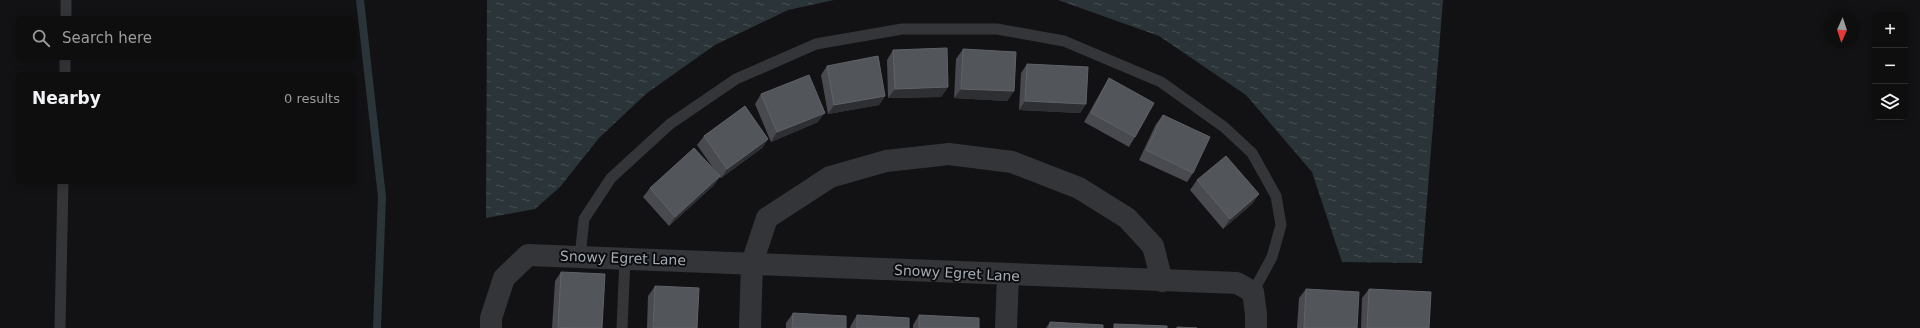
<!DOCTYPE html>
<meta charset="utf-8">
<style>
body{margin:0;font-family:"DejaVu Sans",sans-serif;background:#171718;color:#f1f3f6}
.controls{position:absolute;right:12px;top:12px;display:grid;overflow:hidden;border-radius:6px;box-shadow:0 2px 10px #0003}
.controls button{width:36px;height:36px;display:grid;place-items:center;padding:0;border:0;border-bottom:1px solid #2e2e2f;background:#0e0e0f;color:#f1f3f6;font:20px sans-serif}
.compass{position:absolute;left:1824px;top:12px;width:36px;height:36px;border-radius:50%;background:#0e0e0f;box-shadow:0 2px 10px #0003;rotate:183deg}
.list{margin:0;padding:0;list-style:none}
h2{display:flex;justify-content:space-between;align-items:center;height:52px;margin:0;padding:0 16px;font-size:17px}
h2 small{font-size:13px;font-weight:400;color:#9b9c9e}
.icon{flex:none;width:22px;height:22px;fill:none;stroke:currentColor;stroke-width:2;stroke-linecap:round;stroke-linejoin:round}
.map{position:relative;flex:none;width:1920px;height:328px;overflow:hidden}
.search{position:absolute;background:#0e0e0f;box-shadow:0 2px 10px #0003;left:16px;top:16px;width:340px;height:44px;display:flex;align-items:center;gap:10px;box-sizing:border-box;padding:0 14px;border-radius:6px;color:#9b9c9e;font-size:15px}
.panel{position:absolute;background:#0e0e0f;box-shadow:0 2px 10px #0003;left:16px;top:72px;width:340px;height:112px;border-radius:6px}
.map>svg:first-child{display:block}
.water{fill:url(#water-ripples)}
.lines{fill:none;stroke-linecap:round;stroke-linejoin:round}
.stream{stroke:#2b3539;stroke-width:8}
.lane{stroke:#333539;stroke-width:11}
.street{stroke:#333539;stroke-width:22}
.wall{fill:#484a4f}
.shaded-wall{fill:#2e2f33}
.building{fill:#52555a;stroke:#5f6268}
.labels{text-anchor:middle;stroke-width:4;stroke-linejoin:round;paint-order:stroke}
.street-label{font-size:14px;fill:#a4acb4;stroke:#0d0d0f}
</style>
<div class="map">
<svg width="1920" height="328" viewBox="0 0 1920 328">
<defs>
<pattern id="water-ripples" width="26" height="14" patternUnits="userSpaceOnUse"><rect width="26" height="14" fill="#2b3539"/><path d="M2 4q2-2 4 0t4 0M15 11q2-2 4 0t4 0" fill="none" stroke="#475053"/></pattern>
</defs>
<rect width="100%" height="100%" fill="#121214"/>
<path class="water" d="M 487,0 L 834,0 L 788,10 L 715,45 L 647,93 L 599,138 L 560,187 L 535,209 L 486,218 Z
M 1058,0 L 1443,0 L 1422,263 L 1342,262 L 1312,172 L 1246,95 L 1159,36 Z"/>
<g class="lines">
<path class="stream" d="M 360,0 L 382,197 L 377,328"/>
<path class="lane" d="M 66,18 L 66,0
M 65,74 L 65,58
M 580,257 L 584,219 L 611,178 L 670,124 L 736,79 L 816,44 L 902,29 L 997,29 L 1064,41 L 1161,82 L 1224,127 L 1252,153 L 1276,196 L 1281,225 L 1272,257 L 1253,292
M 60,328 L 63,182
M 622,328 L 625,259"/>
<path class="street" d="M 491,328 L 491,318 L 504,278 L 528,255 L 1237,283 L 1253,292 L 1256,314 L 1256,328
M 750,328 L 752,263 L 767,218 L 830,177 L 886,161 L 949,154 L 1012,162 L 1079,188 L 1127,218 L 1153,246 L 1162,281
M 1006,328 L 1008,275"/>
</g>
<path class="wall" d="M 963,49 L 1014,91 L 1007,101 L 954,98 L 956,59 Z
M 893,50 L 948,87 L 941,97 L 888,98 L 887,60 Z
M 1027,64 L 1086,104 L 1080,113 L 1019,110 L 1021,73 Z
M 827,66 L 885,96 L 879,105 L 828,114 L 821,75 Z
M 1109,78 L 1135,137 L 1129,147 L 1084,122 L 1103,88 Z
M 761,94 L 818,122 L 771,142 L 755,104 Z
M 1163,115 L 1193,173 L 1187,182 L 1139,160 L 1156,124 Z
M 704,136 L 768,139 L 762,148 L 721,178 L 720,177 L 713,186 L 669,226 L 643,197 L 650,188 L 718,175 L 697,145 Z
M 1197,180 L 1259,194 L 1252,204 L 1223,229 L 1190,190 Z
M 561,272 L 602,328 L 552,328 L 555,281 Z
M 655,286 L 697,328 L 647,328 L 648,296 Z
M 1306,289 L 1357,328 L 1297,328 L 1299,298 Z
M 1369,289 L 1429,328 L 1361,328 L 1362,298 Z
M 793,313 L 846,328 L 786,328 L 786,323 Z
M 857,315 L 909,328 L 850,328 L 851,325 Z
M 919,315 L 979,328 L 913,328 L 913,325 Z
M 1050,322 L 1103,328 L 1046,328 Z"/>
<path class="shaded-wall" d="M 948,87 L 941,97 L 888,98 L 895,89 Z
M 961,89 L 1014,91 L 1007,101 L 954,98 Z
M 885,96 L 879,105 L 828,114 L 834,105 Z
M 1025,101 L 1086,104 L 1080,113 L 1019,110 Z
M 825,113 L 818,122 L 771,142 L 777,132 Z
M 768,139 L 762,148 L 721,178 L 727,169 Z
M 720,176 L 713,186 L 669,226 L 675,217 Z
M 1259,194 L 1252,204 L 1223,229 L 1230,219 Z"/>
<path class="building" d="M 947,48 L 948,87 L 895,89 L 893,50 Z
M 963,49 L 1016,52 L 1014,91 L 961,89 Z
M 878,56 L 885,96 L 834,105 L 827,66 Z
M 1027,64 L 1088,67 L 1086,104 L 1025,101 Z
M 809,75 L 825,113 L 777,132 L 761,94 Z
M 1109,78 L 1154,103 L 1135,137 L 1091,113 Z
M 745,106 L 768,139 L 727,169 L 704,136 Z
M 1163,115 L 1210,137 L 1193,173 L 1146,150 Z
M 694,148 L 720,176 L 675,217 L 650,188 Z
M 1226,156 L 1259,194 L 1230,219 L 1197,180 Z
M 561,272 L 605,274 L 602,328 L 573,328 L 558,327 Z
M 655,286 L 699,288 L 697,328 L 653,328 Z
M 1306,289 L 1359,292 L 1357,328 L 1304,328 Z
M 1369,289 L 1431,292 L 1429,328 L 1367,328 Z
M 793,313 L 846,316 L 846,328 L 792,328 Z
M 857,315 L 909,318 L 909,328 L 857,328 Z
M 919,315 L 979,318 L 979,328 L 919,328 Z
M 1050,322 L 1103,325 L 1103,328 L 1049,328 Z
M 1114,324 L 1167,326 L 1167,328 L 1114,328 Z
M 1177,327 L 1197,328 L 1177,328 Z"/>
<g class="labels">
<g class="street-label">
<text transform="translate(623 258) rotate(2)" y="5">Snowy Egret Lane</text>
<text transform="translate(957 273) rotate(3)" y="5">Snowy Egret Lane</text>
</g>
</g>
</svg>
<div class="controls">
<button>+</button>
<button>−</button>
<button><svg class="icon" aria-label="layers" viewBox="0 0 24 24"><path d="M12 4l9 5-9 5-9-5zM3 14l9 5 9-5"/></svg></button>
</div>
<svg class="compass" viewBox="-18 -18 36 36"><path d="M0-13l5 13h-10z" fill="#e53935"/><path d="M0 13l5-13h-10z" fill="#9b9c9e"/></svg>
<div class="search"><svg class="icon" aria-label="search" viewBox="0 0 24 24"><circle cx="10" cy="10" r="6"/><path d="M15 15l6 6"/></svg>Search here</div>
<section class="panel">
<h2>Nearby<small>0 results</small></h2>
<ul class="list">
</ul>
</section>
</div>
